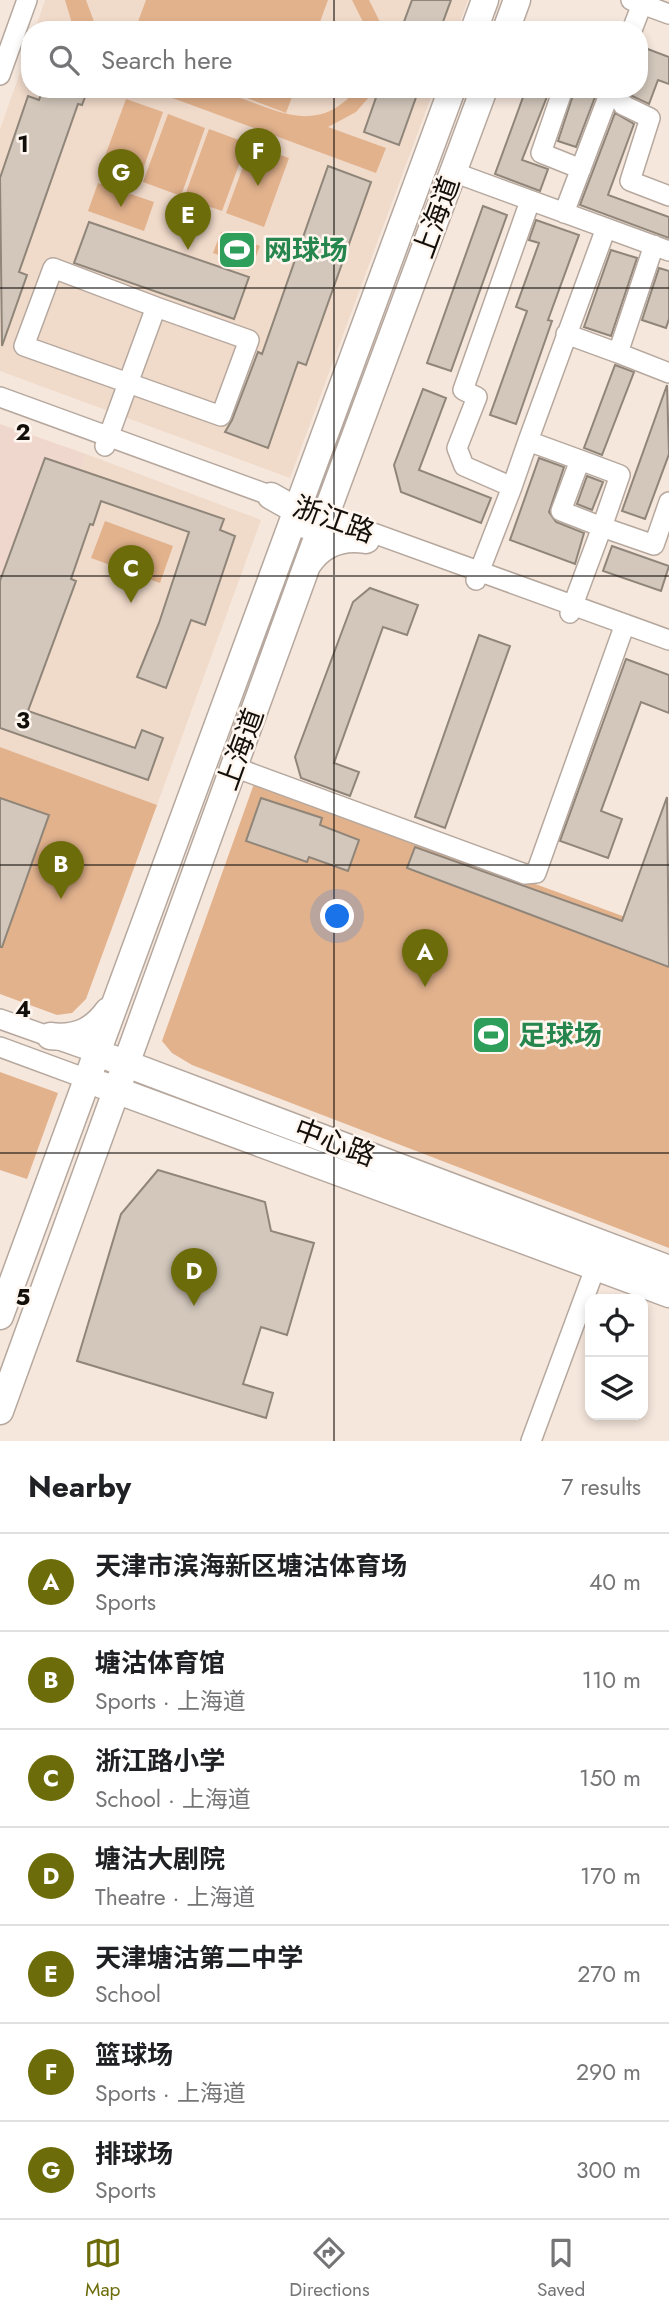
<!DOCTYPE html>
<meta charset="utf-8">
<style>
body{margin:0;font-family:Jost,"Noto Sans SC",sans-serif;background:#f2f2f2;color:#202124}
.controls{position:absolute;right:21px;bottom:21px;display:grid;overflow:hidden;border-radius:14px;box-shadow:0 4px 10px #0003}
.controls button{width:63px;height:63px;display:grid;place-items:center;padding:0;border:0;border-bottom:2px solid #e0e0e0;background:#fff;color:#202124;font:35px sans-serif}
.you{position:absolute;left:338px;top:917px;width:24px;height:24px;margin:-18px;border:5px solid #fff;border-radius:50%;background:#1a73e8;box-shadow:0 0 0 10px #1a73e833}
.badge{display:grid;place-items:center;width:46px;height:46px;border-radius:50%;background:#6c6c0b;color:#fff;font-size:23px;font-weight:700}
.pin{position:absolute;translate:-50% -58px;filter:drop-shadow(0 2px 4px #0008)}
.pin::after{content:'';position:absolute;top:37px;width:24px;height:21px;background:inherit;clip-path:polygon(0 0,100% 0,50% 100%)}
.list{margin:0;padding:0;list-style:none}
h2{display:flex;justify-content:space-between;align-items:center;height:91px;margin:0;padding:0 28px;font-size:30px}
h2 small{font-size:23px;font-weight:400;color:#757577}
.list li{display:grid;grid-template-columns:46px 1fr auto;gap:21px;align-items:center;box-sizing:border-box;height:98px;padding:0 28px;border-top:2px solid #e0e0e0}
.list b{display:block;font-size:26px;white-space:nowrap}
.list p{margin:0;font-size:23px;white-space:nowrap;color:#757577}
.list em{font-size:23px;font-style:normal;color:#757577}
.icon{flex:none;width:38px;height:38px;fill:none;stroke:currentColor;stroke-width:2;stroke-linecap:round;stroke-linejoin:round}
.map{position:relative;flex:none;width:669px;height:1441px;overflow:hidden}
.search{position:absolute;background:#fff;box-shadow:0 4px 10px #0003;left:21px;right:21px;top:21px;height:77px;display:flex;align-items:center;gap:18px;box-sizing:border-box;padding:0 24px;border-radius:28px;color:#757577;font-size:26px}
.sheet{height:777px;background:#fff}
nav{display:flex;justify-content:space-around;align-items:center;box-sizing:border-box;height:98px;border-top:2px solid #e0e0e0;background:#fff;font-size:19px;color:#757577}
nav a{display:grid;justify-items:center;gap:4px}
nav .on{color:#6c6c0b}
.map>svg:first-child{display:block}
.commercial{fill:#efd7cd}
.built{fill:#f0daca}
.green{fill:#e2b28d}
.building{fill:#d3c7bb;stroke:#8f8579;stroke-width:2}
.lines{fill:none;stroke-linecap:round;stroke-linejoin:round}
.minor-casing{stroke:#b6a89e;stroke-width:22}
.major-casing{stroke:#b6a89e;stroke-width:29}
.minor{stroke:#fff;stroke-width:19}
.major{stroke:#fff;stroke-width:26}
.grid{fill:none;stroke:#130f0b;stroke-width:2;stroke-opacity:0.55}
.labels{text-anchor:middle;stroke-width:5;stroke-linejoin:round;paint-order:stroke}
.street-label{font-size:28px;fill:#130f0b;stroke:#fff6ef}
.leisure-label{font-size:28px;font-weight:bold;fill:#27864d;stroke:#fff6ef;text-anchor:start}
.grid-label{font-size:23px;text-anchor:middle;font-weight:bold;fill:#130f0b;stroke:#fff6ef;stroke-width:5;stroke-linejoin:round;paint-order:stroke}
</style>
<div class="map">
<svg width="669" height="1441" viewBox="0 0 669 1441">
<rect width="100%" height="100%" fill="#f6e7dc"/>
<path class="commercial" d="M 0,424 L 86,454 L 0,686 Z"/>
<path class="built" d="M 45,0 L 468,0 L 457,30 L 35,30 Z
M 30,45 L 30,89 L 434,89 L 290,478 L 0,371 L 0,129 Z
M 86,454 L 261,520 L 157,805 L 0,747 L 0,686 Z"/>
<path class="green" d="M 65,0 L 86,0 L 97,30 L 74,30 Z
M 146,0 L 328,0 L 317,30 L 135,30 Z
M 352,0 L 369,0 L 384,30 L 367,30 Z
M 148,89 C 168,89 193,85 213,90 C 264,100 311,144 357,89 L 376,89 L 356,112 L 328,127 L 386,148 L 376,173 Z
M 223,89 L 295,89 L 286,113 Z
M 126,99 L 163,112 L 139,181 L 101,167 Z
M 168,114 L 205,128 L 181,196 L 143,182 Z
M 209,129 L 247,143 L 222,211 L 184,198 Z
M 251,145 L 289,158 L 264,227 L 226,213 Z
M 98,183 L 154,202 L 144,231 L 88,211 Z
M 221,232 L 260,246 L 252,267 L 213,253 Z
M 105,521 L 173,546 L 160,583 L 91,558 Z
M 0,747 L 157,805 L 86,999 L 72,1013 L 57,1015 L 0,994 Z
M 255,781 L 669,933 L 669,1248 L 192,1065 L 172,1053 L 162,1041 Z
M 0,1072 L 58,1093 L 27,1179 L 0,1170 Z"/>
<path class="building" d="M 412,0 L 451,0 L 440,30 L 401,30 Z
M 645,48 L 669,57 L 669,84 L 658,80 L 649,104 L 632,96 L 629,89 L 639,89 L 639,65 Z
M 43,89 L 88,89 L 82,105 L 78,104 L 19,272 L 27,275 L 2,346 L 0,178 L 28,96 L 39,100 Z
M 379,89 L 419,89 L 399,145 L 364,132 Z
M 526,89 L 550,89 L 522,160 L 548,169 L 540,191 L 495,174 Z
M 575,89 L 598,89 L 576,147 L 558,141 Z
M 615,113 L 634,124 L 608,195 L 669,217 L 669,238 L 580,205 Z
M 328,166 L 371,182 L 306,365 L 298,362 L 268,448 L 225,432 L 232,420 L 258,352 L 262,354 Z
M 483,206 L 507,215 L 451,371 L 427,363 Z
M 536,220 L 579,235 L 548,320 L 552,321 L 516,424 L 490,415 L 527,311 L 516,307 L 539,243 L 529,240 Z
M 89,222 L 249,277 L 234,319 L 74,263 Z
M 611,250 L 637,258 L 611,336 L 584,327 Z
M 659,268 L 669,271 L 669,319 L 666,328 L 642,320 Z
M 615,365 L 634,372 L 602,455 L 584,448 Z
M 667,385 L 669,454 L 645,519 L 622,511 Z
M 423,389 L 446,398 L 419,470 L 491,498 L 481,523 L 401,492 L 394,465 Z
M 45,458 L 224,519 L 220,530 L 235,536 L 205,625 L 191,620 L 166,688 L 137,677 L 159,623 L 189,532 L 101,501 L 93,525 L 90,524 L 71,579 L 76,581 L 28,711 L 135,748 L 142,730 L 163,738 L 148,780 L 0,728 L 0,581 Z
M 539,458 L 564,467 L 549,512 L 556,522 L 584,533 L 575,564 L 510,540 Z
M 587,476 L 603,482 L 592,510 L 577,504 Z
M 612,546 L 669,566 L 661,591 L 603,571 Z
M 370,588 L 418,605 L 407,635 L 383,627 L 334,763 L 359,772 L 350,796 L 301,778 L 295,757 L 353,602 Z
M 479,635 L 510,646 L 445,828 L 415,817 Z
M 626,659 L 669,675 L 669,713 L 641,702 L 601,811 L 622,819 L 608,858 L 560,841 Z
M 667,797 L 669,967 L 407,868 L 415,847 L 622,921 Z
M 0,798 L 49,815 L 2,947 L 0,947 Z
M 261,798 L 322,818 L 320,825 L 359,840 L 348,871 L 309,857 L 307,862 L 246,841 Z
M 158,1170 L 265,1202 L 271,1231 L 314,1243 L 287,1335 L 261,1327 L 243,1384 L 273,1393 L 266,1418 L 77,1361 L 121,1214 Z"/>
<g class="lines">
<defs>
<path id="minor" d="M 631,0 L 669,14
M 632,30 L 642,4
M 0,75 L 27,0
M 563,89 L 541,153 L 581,169
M 615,89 L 623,105 L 650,118 L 630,181 L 669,196
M 453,172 L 669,251
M 564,213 L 611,89
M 566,334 L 618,353 L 654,245
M 618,353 L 669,373
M 0,397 L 283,500
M 528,441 L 606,228
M 105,446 C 122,400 139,353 156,307 L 53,268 L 24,346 L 221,416 L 249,340 L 156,307
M 580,460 L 620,475 L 602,527 L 654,545 L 669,502
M 512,487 L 528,441 L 580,460 L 561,511 L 602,527 L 570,613
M 315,512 L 669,640
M 476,580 L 512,487 L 464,466 L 457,448 L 477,397 L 463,390 L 530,201
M 234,767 L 525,874 L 536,873 L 625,624
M 0,1019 L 96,1053
M 0,1047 L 87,1079
M 531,1441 L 600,1255"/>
<path id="major" d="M 474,30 L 485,0
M 506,30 L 517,0
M 271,496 L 294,509 L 305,525
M 308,564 C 322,543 342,536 366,540
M 50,1036 C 75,1039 93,1032 108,1011
M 111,1058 L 669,1269
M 102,1085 L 669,1294
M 0,1316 L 452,89
M 0,1411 L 306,568 L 484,89"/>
</defs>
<use href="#minor" class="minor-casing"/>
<use href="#major" class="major-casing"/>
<use href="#minor" class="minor"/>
<use href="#major" class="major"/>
</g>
<path class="grid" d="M 334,0 L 334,30M 334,89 L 334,1441M 0,288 L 669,288M 0,576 L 669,576M 0,865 L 669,865M 0,1153 L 669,1153"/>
<defs>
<symbol id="stadium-square" viewBox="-11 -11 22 22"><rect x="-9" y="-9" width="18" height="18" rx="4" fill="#2e9e5b" stroke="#fff6ef"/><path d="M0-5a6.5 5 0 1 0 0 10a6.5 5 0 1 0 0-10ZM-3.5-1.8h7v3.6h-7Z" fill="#fff"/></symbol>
</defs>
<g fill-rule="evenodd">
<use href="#stadium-square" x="215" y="228" width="44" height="44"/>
<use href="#stadium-square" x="469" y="1013" width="44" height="44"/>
</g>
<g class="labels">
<g class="street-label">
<text transform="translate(436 217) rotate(-70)" y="10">上海道</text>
<text transform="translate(334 519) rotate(20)" y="10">浙江路</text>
<text transform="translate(240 749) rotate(-70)" y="10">上海道</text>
<text transform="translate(335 1142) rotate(21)" y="10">中心路</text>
</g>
<g class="leisure-label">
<text x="264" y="260">网球场</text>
<text x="518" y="1045">足球场</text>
</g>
</g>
<g class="grid-label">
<text x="23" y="152">1</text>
<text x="23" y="440">2</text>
<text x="23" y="728">3</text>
<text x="23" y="1017">4</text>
<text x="23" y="1305">5</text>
</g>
</svg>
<div class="controls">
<button><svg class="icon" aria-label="locate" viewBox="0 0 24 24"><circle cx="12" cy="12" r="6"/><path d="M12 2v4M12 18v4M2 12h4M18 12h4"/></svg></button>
<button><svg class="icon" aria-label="layers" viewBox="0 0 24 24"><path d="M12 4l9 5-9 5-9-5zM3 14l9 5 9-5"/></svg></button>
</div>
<div class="you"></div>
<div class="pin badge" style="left:425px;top:987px">A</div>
<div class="pin badge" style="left:61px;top:899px">B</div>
<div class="pin badge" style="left:131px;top:603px">C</div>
<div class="pin badge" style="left:194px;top:1306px">D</div>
<div class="pin badge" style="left:188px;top:250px">E</div>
<div class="pin badge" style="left:258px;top:186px">F</div>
<div class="pin badge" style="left:121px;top:207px">G</div>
<div class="search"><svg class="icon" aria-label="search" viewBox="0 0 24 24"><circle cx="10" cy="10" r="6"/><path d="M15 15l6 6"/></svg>Search here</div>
</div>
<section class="sheet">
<h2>Nearby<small>7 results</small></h2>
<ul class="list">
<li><span class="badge">A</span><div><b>天津市滨海新区塘沽体育场</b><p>Sports</p></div><em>40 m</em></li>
<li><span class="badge">B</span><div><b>塘沽体育馆</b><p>Sports · 上海道</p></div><em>110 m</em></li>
<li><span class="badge">C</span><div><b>浙江路小学</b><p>School · 上海道</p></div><em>150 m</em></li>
<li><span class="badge">D</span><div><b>塘沽大剧院</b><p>Theatre · 上海道</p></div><em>170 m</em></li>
<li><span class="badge">E</span><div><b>天津塘沽第二中学</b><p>School</p></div><em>270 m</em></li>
<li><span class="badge">F</span><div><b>篮球场</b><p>Sports · 上海道</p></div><em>290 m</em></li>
<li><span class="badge">G</span><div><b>排球场</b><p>Sports</p></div><em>300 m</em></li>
</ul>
</section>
<nav>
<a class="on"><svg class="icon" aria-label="map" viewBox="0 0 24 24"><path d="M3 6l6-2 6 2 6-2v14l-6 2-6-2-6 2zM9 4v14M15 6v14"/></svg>Map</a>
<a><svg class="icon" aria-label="directions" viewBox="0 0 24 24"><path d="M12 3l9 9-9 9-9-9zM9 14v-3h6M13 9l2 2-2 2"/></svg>Directions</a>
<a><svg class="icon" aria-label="saved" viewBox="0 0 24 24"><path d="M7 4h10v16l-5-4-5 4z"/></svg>Saved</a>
</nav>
